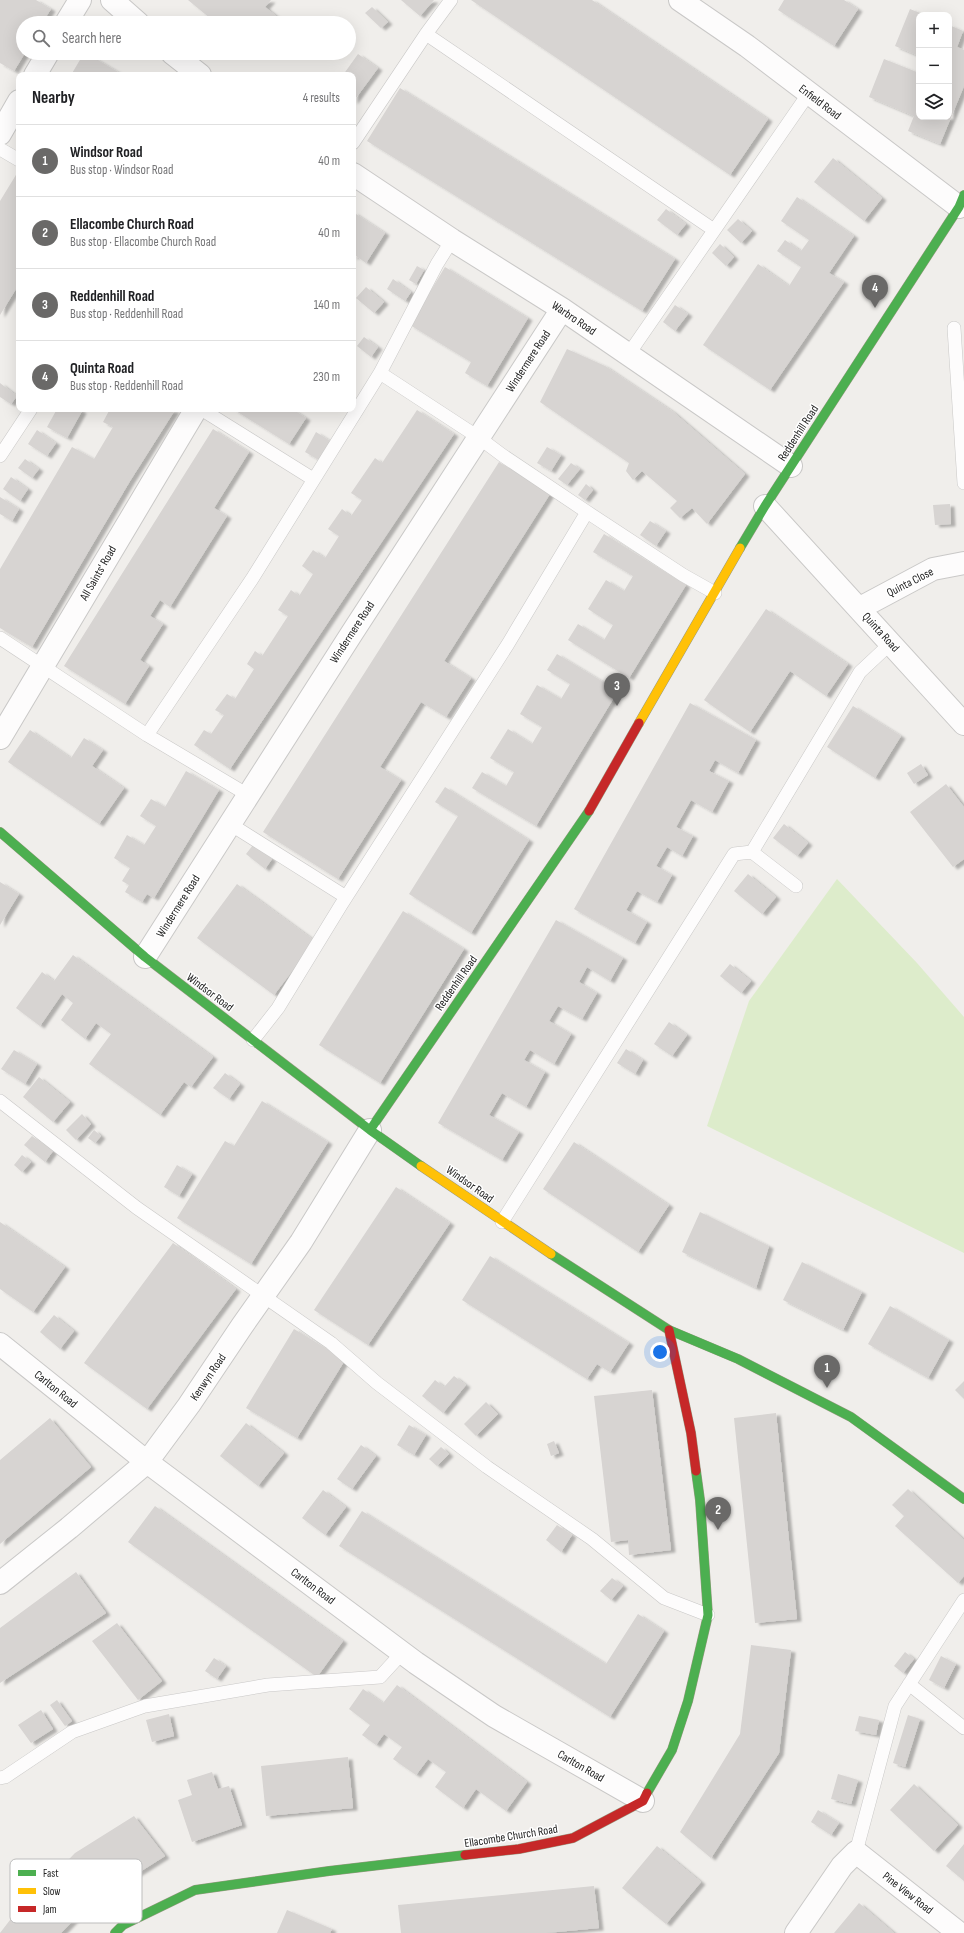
<!DOCTYPE html>
<meta charset="utf-8">
<style>
body{margin:0;font-family:"Sofia Sans Condensed",sans-serif;background:#f2f2f2;color:#202124}
.controls{position:absolute;right:12px;top:12px;display:grid;overflow:hidden;border-radius:8px;box-shadow:0 4px 16px #0002}
.controls button{width:36px;height:36px;display:grid;place-items:center;padding:0;border:0;border-bottom:1px solid #e0e0e0;background:#fff;color:#202124;font:20px sans-serif}
.you{position:absolute;left:660px;top:1352px;width:14px;height:14px;margin:-10px;border:3px solid #fff;border-radius:50%;background:#1a73e8;box-shadow:0 0 0 6px #1a73e833}
.badge{display:grid;place-items:center;width:26px;height:26px;border-radius:50%;background:#6a6968;color:#fff;font-size:13px;font-weight:700}
.pin{position:absolute;translate:-50% -33px;filter:drop-shadow(0 1px 2px #0008)}
.pin::after{content:'';position:absolute;top:21px;width:14px;height:12px;background:inherit;clip-path:polygon(0 0,100% 0,50% 100%)}
.list{margin:0;padding:0;list-style:none}
h2{display:flex;justify-content:space-between;align-items:center;height:52px;margin:0;padding:0 16px;font-size:17px}
h2 small{font-size:13px;font-weight:400;color:#757577}
.list li{display:grid;grid-template-columns:26px 1fr auto;gap:12px;align-items:center;box-sizing:border-box;height:72px;padding:0 16px;border-top:1px solid #e0e0e0}
.list b{display:block;font-size:15px;white-space:nowrap}
.list p{margin:0;font-size:13px;white-space:nowrap;color:#757577}
.list em{font-size:13px;font-style:normal;color:#757577}
.icon{flex:none;width:22px;height:22px;fill:none;stroke:currentColor;stroke-width:2;stroke-linecap:round;stroke-linejoin:round}
.map{position:relative;flex:none;width:964px;height:1933px;overflow:hidden}
.search{position:absolute;background:#fff;box-shadow:0 4px 16px #0002;left:16px;top:16px;width:340px;height:44px;display:flex;align-items:center;gap:10px;box-sizing:border-box;padding:0 14px;border-radius:22px;color:#757577;font-size:15px}
.panel{position:absolute;background:#fff;box-shadow:0 4px 16px #0002;left:16px;top:72px;width:340px;height:340px;border-radius:8px}
.map>svg:first-child{display:block}
.grass{fill:#ddeccb}
.building{fill:#d7d4d2;filter:url(#shadow)}
.lines{fill:none;stroke-linecap:round;stroke-linejoin:round}
.lane-casing{stroke:#c9c8c7;stroke-width:14}
.street-casing{stroke:#c9c8c7;stroke-width:24}
.fast-casing{stroke:#999a82;stroke-width:10}
.slow-casing{stroke:#999a82;stroke-width:10}
.jam-casing{stroke:#999a82;stroke-width:10}
.lane{stroke:#fdfcfc;stroke-width:13}
.street{stroke:#fdfcfc;stroke-width:22}
.fast{stroke:#4caf50;stroke-width:9}
.slow{stroke:#ffc107;stroke-width:9}
.jam{stroke:#c62828;stroke-width:9}
.labels{text-anchor:middle;stroke-width:3;stroke-linejoin:round;paint-order:stroke}
.street-label{font-size:12px;fill:#222;stroke:#fff}
.key{fill:#fff;stroke:#bdbdbd;stroke-width:1}
.key-label{font-size:11px;fill:#222}
</style>
<div class="map">
<svg width="964" height="1933" viewBox="0 0 964 1933">
<defs>
<filter id="shadow"><feDropShadow dx="4.5" dy="2.5" stdDeviation="1" flood-color="#0004"/></filter>
</defs>
<rect width="100%" height="100%" fill="#f0eeeb"/>
<path class="grass" d="M 837,879 L 917,963 L 964,1017 L 964,1253 L 707,1126 L 749,1001 Z"/>
<path class="building" d="M 0,0 L 36,0 L 51,9 L 42,23 L 23,23 L 23,53 L 25,53 L 14,71 L 0,63 Z
M 188,0 L 271,0 L 265,7 L 281,20 L 279,23 L 216,23 Z
M 401,0 L 434,0 L 420,16 Z
M 471,0 L 592,0 L 768,119 L 730,175 Z
M 784,0 L 844,0 L 858,9 L 834,46 L 778,10 Z
M 372,7 L 388,22 L 381,28 L 365,13 Z
M 910,9 L 925,15 L 919,15 L 919,56 L 895,46 Z
M 949,25 L 963,31 L 957,47 L 964,50 L 964,86 L 940,144 L 908,131 L 914,116 L 869,97 L 884,59 L 919,73 L 919,117 L 949,117 Z
M 84,53 L 86,53 L 123,75 L 71,75 Z
M 358,54 L 378,68 L 353,102 L 353,75 L 343,75 Z
M 400,88 L 675,259 L 642,311 L 367,141 Z
M 833,158 L 882,198 L 864,221 L 814,182 Z
M 19,170 L 19,284 L 0,315 L 0,201 Z
M 797,197 L 854,236 L 829,273 L 844,282 L 770,390 L 703,345 L 758,264 L 789,286 L 801,267 L 777,251 L 785,240 L 801,251 L 809,240 L 781,221 Z
M 666,209 L 686,224 L 677,235 L 657,220 Z
M 353,212 L 385,233 L 366,263 L 355,255 L 353,258 Z
M 738,219 L 752,231 L 741,243 L 727,230 Z
M 720,244 L 734,257 L 726,266 L 712,253 Z
M 417,266 L 424,270 L 416,284 L 409,280 Z
M 445,267 L 528,318 L 487,386 L 465,373 L 471,362 L 410,325 Z
M 393,279 L 411,292 L 405,301 L 387,289 Z
M 366,287 L 384,302 L 374,313 L 356,298 Z
M 675,305 L 688,314 L 675,331 L 663,322 Z
M 364,337 L 378,347 L 371,357 L 357,346 Z
M 567,349 L 605,366 L 672,411 L 745,474 L 707,524 L 692,508 L 680,518 L 670,508 L 677,501 L 642,471 L 633,480 L 626,471 L 629,463 L 540,402 Z
M 0,383 L 17,396 L 11,404 L 0,397 Z
M 57,409 L 79,409 L 82,411 L 67,438 L 47,427 Z
M 110,409 L 175,410 L 130,481 L 32,647 L 0,628 L 0,569 L 72,447 L 94,459 L 113,427 L 103,422 Z
M 233,409 L 292,409 L 306,418 L 289,444 Z
M 417,410 L 454,434 L 230,769 L 194,745 L 204,730 L 211,734 L 224,715 L 215,710 L 227,694 L 235,699 L 254,669 L 247,664 L 255,651 L 262,656 L 288,616 L 278,610 L 291,590 L 299,596 L 313,574 L 302,566 L 313,550 L 325,558 L 339,536 L 328,529 L 342,509 L 351,516 L 362,500 L 351,493 L 375,458 L 382,463 Z
M 213,429 L 249,452 L 214,508 L 227,516 L 170,607 L 160,600 L 150,616 L 163,624 L 140,660 L 149,666 L 125,704 L 64,666 Z
M 37,430 L 56,443 L 47,456 L 28,444 Z
M 316,432 L 330,441 L 319,460 L 305,452 Z
M 547,447 L 561,455 L 551,471 L 537,463 Z
M 25,459 L 39,469 L 32,478 L 18,468 Z
M 499,462 L 550,494 L 444,661 L 471,678 L 446,717 L 421,702 L 380,767 L 401,780 L 338,879 L 263,832 Z
M 571,463 L 580,469 L 567,485 L 558,479 Z
M 11,477 L 28,489 L 20,501 L 3,489 Z
M 586,484 L 593,490 L 585,500 L 578,495 Z
M 0,497 L 19,509 L 12,521 L 0,514 Z
M 950,504 L 951,524 L 935,525 L 933,505 Z
M 650,521 L 666,531 L 656,546 L 640,535 Z
M 604,534 L 686,585 L 629,678 L 568,640 L 578,624 L 604,640 L 613,625 L 588,609 L 606,580 L 624,591 L 633,576 L 593,552 Z
M 766,609 L 848,664 L 826,696 L 790,671 L 750,732 L 704,700 Z
M 557,654 L 618,691 L 536,826 L 472,788 L 482,772 L 506,786 L 514,772 L 490,758 L 508,729 L 532,744 L 542,727 L 520,714 L 537,685 L 561,699 L 570,684 L 547,670 Z
M 690,703 L 756,740 L 738,773 L 715,760 L 709,771 L 729,781 L 712,812 L 691,800 L 676,827 L 693,836 L 682,856 L 667,847 L 656,866 L 672,875 L 657,902 L 637,891 L 626,910 L 647,922 L 635,943 L 574,909 Z
M 853,706 L 901,736 L 875,778 L 827,747 Z
M 30,730 L 71,758 L 84,738 L 103,750 L 92,766 L 124,788 L 99,824 L 8,762 Z
M 921,764 L 928,775 L 914,784 L 907,773 Z
M 186,771 L 219,790 L 154,898 L 147,894 L 142,902 L 125,892 L 129,885 L 122,881 L 130,868 L 114,858 L 127,835 L 144,845 L 156,826 L 140,816 L 151,799 L 165,807 Z
M 946,784 L 964,807 L 964,859 L 953,867 L 910,812 Z
M 445,787 L 529,840 L 471,933 L 409,894 L 458,816 L 435,802 Z
M 784,824 L 808,843 L 797,856 L 773,838 Z
M 253,845 L 272,859 L 265,869 L 246,854 Z
M 748,874 L 776,897 L 762,914 L 734,891 Z
M 0,882 L 19,894 L 0,925 Z
M 237,884 L 315,941 L 274,995 L 197,938 Z
M 403,911 L 464,949 L 380,1083 L 319,1045 Z
M 556,920 L 623,958 L 610,981 L 587,967 L 579,982 L 597,993 L 582,1019 L 558,1006 L 549,1021 L 571,1034 L 554,1064 L 530,1050 L 524,1060 L 545,1072 L 526,1107 L 502,1093 L 489,1115 L 519,1132 L 502,1160 L 438,1123 Z
M 73,955 L 213,1057 L 191,1087 L 184,1082 L 160,1115 L 89,1064 L 111,1034 L 96,1023 L 85,1039 L 61,1020 L 73,1003 L 62,994 L 40,1026 L 16,1008 L 42,972 L 54,981 Z
M 730,964 L 751,981 L 741,993 L 720,976 Z
M 669,1022 L 687,1035 L 672,1056 L 654,1044 Z
M 626,1049 L 643,1060 L 635,1074 L 617,1063 Z
M 14,1050 L 37,1064 L 25,1084 L 1,1069 Z
M 225,1073 L 240,1084 L 229,1099 L 213,1088 Z
M 39,1077 L 70,1102 L 53,1122 L 23,1097 Z
M 262,1101 L 328,1142 L 251,1264 L 177,1218 L 225,1141 L 234,1146 Z
M 82,1114 L 91,1124 L 76,1140 L 66,1130 Z
M 94,1130 L 101,1136 L 95,1143 L 88,1138 Z
M 32,1136 L 53,1151 L 45,1162 L 24,1145 Z
M 574,1142 L 669,1205 L 638,1252 L 543,1189 Z
M 22,1155 L 31,1162 L 22,1172 L 14,1165 Z
M 177,1165 L 192,1174 L 179,1196 L 164,1187 Z
M 396,1187 L 450,1223 L 368,1345 L 314,1310 Z
M 700,1212 L 769,1246 L 756,1288 L 682,1252 Z
M 0,1222 L 65,1267 L 33,1312 L 0,1289 Z
M 173,1243 L 236,1289 L 147,1409 L 84,1363 Z
M 490,1256 L 629,1343 L 610,1372 L 597,1364 L 587,1379 L 462,1300 Z
M 802,1262 L 862,1292 L 843,1330 L 783,1300 Z
M 890,1306 L 949,1340 L 928,1378 L 868,1344 Z
M 54,1315 L 74,1331 L 60,1349 L 40,1332 Z
M 294,1329 L 345,1360 L 297,1438 L 246,1408 Z
M 454,1376 L 466,1385 L 443,1413 L 422,1396 L 435,1380 L 444,1387 Z
M 964,1381 L 964,1399 L 955,1390 Z
M 652,1390 L 671,1550 L 629,1555 L 628,1540 L 611,1542 L 594,1396 Z
M 486,1402 L 498,1414 L 476,1436 L 464,1424 Z
M 776,1413 L 797,1619 L 755,1623 L 734,1418 Z
M 50,1418 L 91,1467 L 0,1544 L 0,1460 Z
M 246,1423 L 284,1453 L 258,1486 L 220,1456 Z
M 409,1425 L 426,1435 L 414,1455 L 397,1445 Z
M 554,1441 L 559,1453 L 551,1456 L 547,1444 Z
M 361,1445 L 376,1456 L 352,1489 L 337,1479 Z
M 441,1447 L 449,1454 L 437,1466 L 429,1459 Z
M 908,1489 L 964,1540 L 964,1576 L 958,1583 L 895,1526 L 904,1516 L 892,1505 Z
M 323,1490 L 346,1507 L 325,1535 L 302,1518 Z
M 155,1506 L 343,1641 L 317,1677 L 128,1542 Z
M 362,1511 L 606,1664 L 638,1614 L 664,1631 L 610,1717 L 339,1546 Z
M 557,1525 L 572,1535 L 561,1552 L 546,1540 Z
M 76,1572 L 106,1613 L 0,1683 L 0,1628 Z
M 612,1578 L 623,1586 L 611,1600 L 600,1591 Z
M 117,1623 L 162,1681 L 138,1700 L 92,1641 Z
M 751,1645 L 791,1650 L 779,1753 L 711,1858 L 680,1832 L 740,1734 Z
M 905,1652 L 914,1659 L 903,1673 L 894,1666 Z
M 941,1656 L 956,1664 L 944,1688 L 929,1680 Z
M 214,1658 L 226,1666 L 217,1679 L 205,1671 Z
M 397,1685 L 527,1782 L 506,1811 L 476,1789 L 463,1808 L 435,1787 L 446,1772 L 428,1759 L 416,1775 L 393,1759 L 402,1747 L 384,1734 L 376,1745 L 362,1735 L 370,1725 L 349,1709 L 363,1689 L 383,1703 Z
M 57,1700 L 72,1721 L 65,1726 L 50,1705 Z
M 41,1710 L 53,1729 L 31,1743 L 18,1725 Z
M 169,1714 L 174,1736 L 152,1742 L 146,1720 Z
M 908,1715 L 920,1719 L 905,1767 L 893,1763 Z
M 859,1716 L 879,1720 L 876,1735 L 855,1731 Z
M 348,1757 L 353,1808 L 266,1816 L 261,1766 Z
M 212,1772 L 218,1789 L 229,1786 L 242,1825 L 192,1842 L 178,1800 L 192,1795 L 187,1780 Z
M 838,1774 L 858,1780 L 851,1804 L 831,1799 Z
M 914,1784 L 958,1825 L 934,1851 L 890,1810 Z
M 818,1810 L 839,1823 L 831,1835 L 811,1822 Z
M 134,1816 L 165,1856 L 89,1904 L 61,1933 L 0,1933 L 10,1920 L 75,1853 Z
M 964,1844 L 964,1881 L 946,1866 Z
M 657,1846 L 701,1882 L 666,1924 L 622,1888 Z
M 594,1886 L 599,1928 L 546,1933 L 401,1933 L 398,1905 Z
M 859,1903 L 894,1933 L 834,1933 Z
M 287,1910 L 332,1929 L 330,1933 L 277,1933 Z"/>
<g class="lines">
<defs>
<path id="lane" d="M 426,34 L 714,230
M 353,143 L 426,34 L 451,0
M 0,149 L 19,160
M 954,328 L 964,483
M 628,355 L 809,93
M 380,373 L 478,437 L 502,455 L 587,512 L 683,575 L 715,593
M 201,409 L 313,479
M 0,456 L 31,409
M 0,638 L 147,735 L 248,795
M 147,735 L 252,579 L 380,373 L 437,264 L 452,240
M 230,824 L 346,897
M 796,886 L 752,852 L 860,672 L 891,643
M 253,1040 L 278,1008 L 341,905 L 508,644 L 587,512
M 0,1101 L 137,1208 L 331,1343 L 377,1383 L 487,1467 L 592,1539 L 664,1598 L 708,1615
M 502,1222 L 734,854 L 752,852
M 909,1684 L 964,1728
M 0,1778 L 5,1777 L 72,1732 L 145,1706 L 268,1685 L 380,1677 L 402,1653
M 856,1852 L 895,1706 L 964,1600"/>
<path id="street" d="M 112,0 L 138,23
M 680,0 L 747,46 L 959,207
M 66,23 L 80,0
M 172,53 L 200,75
M 35,75 L 48,53
M 0,134 L 19,101
M 353,174 L 452,240 L 562,309 L 791,466
M 765,506 L 964,724
M 860,608 L 933,569 L 964,563
M 0,738 L 196,409
M 145,957 L 352,633 L 562,309
M 0,1344 L 147,1462 L 416,1663 L 494,1716 L 643,1801
M 0,1583 L 69,1528 L 147,1462 L 189,1405 L 242,1326 L 301,1242 L 370,1130
M 796,1933 L 842,1866 L 856,1852 L 959,1933"/>
<path id="fast" d="M 740,548 L 765,506 L 959,207 L 964,195
M 0,832 L 145,957 L 370,1130 L 421,1166
M 370,1130 L 589,811
M 551,1254 L 669,1330 L 738,1359 L 851,1417 L 964,1499
M 647,1793 L 672,1750 L 688,1701 L 708,1615 L 700,1500 L 696,1471
M 115,1933 L 123,1925 L 195,1890 L 329,1871 L 465,1855"/>
<path id="slow" d="M 639,723 L 740,548
M 421,1166 L 551,1254"/>
<path id="jam" d="M 589,811 L 639,723
M 669,1330 L 691,1433 L 696,1471
M 465,1855 L 519,1849 L 573,1838 L 643,1801 L 647,1793"/>
</defs>
<use href="#lane" class="lane-casing"/>
<use href="#street" class="street-casing"/>
<use href="#fast" class="fast-casing"/>
<use href="#slow" class="slow-casing"/>
<use href="#jam" class="jam-casing"/>
<use href="#lane" class="lane"/>
<use href="#street" class="street"/>
<use href="#fast" class="fast"/>
<use href="#slow" class="slow"/>
<use href="#jam" class="jam"/>
</g>
<g class="labels">
<g class="street-label">
<text transform="translate(820 102) rotate(37)" y="4">Enfield Road</text>
<text transform="translate(574 318) rotate(34)" y="4">Warbro Road</text>
<text transform="translate(528 361) rotate(-57)" y="4">Windermere Road</text>
<text transform="translate(798 433) rotate(-57)" y="4">Reddenhill Road</text>
<text transform="translate(98 573) rotate(-60)" y="4">All Saints' Road</text>
<text transform="translate(910 582) rotate(-27)" y="4">Quinta Close</text>
<text transform="translate(352 632) rotate(-57)" y="4">Windermere Road</text>
<text transform="translate(881 632) rotate(48)" y="4">Quinta Road</text>
<text transform="translate(178 906) rotate(-58)" y="4">Windermere Road</text>
<text transform="translate(456 983) rotate(-55)" y="4">Reddenhill Road</text>
<text transform="translate(210 992) rotate(37)" y="4">Windsor Road</text>
<text transform="translate(470 1184) rotate(35)" y="4">Windsor Road</text>
<text transform="translate(208 1377) rotate(-56)" y="4">Kenwyn Road</text>
<text transform="translate(56 1389) rotate(39)" y="4">Carlton Road</text>
<text transform="translate(313 1586) rotate(37)" y="4">Carlton Road</text>
<text transform="translate(581 1766) rotate(30)" y="4">Carlton Road</text>
<text transform="translate(511 1836) rotate(-9)" y="4">Ellacombe Church Road</text>
<text transform="translate(908 1893) rotate(38)" y="4">Pine View Road</text>
</g>
</g>
<rect x="10" y="1859" width="132" height="64" rx="6" class="key"/>
<rect x="18" y="1870" width="18" height="6" fill="#4caf50"/>
<rect x="18" y="1888" width="18" height="6" fill="#ffc107"/>
<rect x="18" y="1906" width="18" height="6" fill="#c62828"/>
<g class="key-label">
<text x="43" y="1877">Fast</text>
<text x="43" y="1895">Slow</text>
<text x="43" y="1913">Jam</text>
</g>
</svg>
<div class="controls">
<button>+</button>
<button>−</button>
<button><svg class="icon" aria-label="layers" viewBox="0 0 24 24"><path d="M12 4l9 5-9 5-9-5zM3 14l9 5 9-5"/></svg></button>
</div>
<div class="you"></div>
<div class="pin badge" style="left:827px;top:1388px">1</div>
<div class="pin badge" style="left:718px;top:1530px">2</div>
<div class="pin badge" style="left:617px;top:706px">3</div>
<div class="pin badge" style="left:875px;top:308px">4</div>
<div class="search"><svg class="icon" aria-label="search" viewBox="0 0 24 24"><circle cx="10" cy="10" r="6"/><path d="M15 15l6 6"/></svg>Search here</div>
<section class="panel">
<h2>Nearby<small>4 results</small></h2>
<ul class="list">
<li><span class="badge">1</span><div><b>Windsor Road</b><p>Bus stop · Windsor Road</p></div><em>40 m</em></li>
<li><span class="badge">2</span><div><b>Ellacombe Church Road</b><p>Bus stop · Ellacombe Church Road</p></div><em>40 m</em></li>
<li><span class="badge">3</span><div><b>Reddenhill Road</b><p>Bus stop · Reddenhill Road</p></div><em>140 m</em></li>
<li><span class="badge">4</span><div><b>Quinta Road</b><p>Bus stop · Reddenhill Road</p></div><em>230 m</em></li>
</ul>
</section>
</div>
